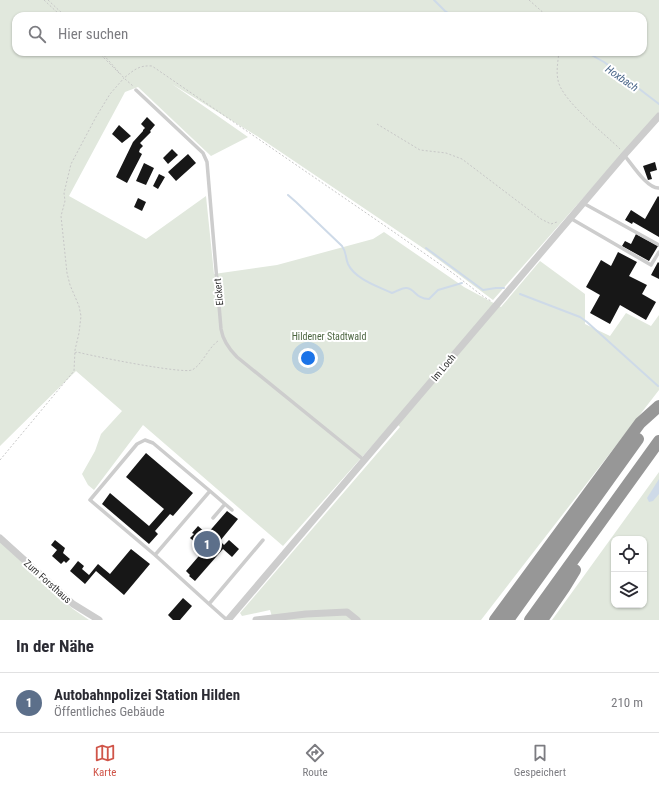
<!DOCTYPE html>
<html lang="de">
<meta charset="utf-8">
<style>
body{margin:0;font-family:"Roboto Condensed",sans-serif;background:#f7f7f7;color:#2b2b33}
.controls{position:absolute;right:12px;bottom:12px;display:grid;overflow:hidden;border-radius:8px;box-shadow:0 1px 3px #0004}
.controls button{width:36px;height:36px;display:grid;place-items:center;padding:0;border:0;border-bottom:1px solid #e1e1e2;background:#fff;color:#2b2b33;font:20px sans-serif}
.you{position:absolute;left:308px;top:358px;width:14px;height:14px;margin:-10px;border:3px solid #fff;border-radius:50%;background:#1a73e8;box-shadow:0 0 0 6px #1a73e833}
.badge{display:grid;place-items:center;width:26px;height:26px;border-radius:50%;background:#d05549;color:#fff;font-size:13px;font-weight:700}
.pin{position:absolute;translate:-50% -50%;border:2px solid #fff;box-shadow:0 1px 4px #0006}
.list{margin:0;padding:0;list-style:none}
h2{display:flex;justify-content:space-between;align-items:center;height:52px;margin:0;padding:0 16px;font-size:17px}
h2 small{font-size:13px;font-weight:400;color:#7c7c81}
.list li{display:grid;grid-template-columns:26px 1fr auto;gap:12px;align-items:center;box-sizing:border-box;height:60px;padding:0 16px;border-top:1px solid #e1e1e2}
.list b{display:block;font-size:15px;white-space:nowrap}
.list p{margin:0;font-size:13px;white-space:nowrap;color:#7c7c81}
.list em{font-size:13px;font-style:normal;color:#7c7c81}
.icon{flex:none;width:22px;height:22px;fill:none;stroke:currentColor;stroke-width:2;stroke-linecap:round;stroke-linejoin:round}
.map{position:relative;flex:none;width:659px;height:620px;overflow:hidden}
.search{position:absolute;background:#fff;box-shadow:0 1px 3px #0004;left:12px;right:12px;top:12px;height:44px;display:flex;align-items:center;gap:10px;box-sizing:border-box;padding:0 14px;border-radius:12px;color:#7c7c81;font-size:15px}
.sheet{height:112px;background:#fff}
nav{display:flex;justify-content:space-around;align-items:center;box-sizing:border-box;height:56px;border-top:1px solid #e1e1e2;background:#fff;font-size:11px;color:#7c7c81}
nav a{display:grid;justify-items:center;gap:2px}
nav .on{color:#d05549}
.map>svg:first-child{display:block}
.green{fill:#e1e8dd;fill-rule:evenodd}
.water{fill:#cedae8}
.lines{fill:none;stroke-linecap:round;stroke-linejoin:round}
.stream{stroke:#cedae8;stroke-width:2}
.building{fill:#171717}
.path{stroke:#c7c7c7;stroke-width:1;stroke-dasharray:2 2;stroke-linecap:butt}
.service{stroke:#cdcdcd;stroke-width:3.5}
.minor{stroke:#cdcdcd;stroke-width:7}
.motorway{stroke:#979797;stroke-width:12}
.labels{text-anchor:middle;stroke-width:4;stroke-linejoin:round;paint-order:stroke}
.street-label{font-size:10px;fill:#303030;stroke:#fff}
.park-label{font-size:10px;fill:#4d6642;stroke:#fff}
.water-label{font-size:11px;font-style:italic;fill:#476488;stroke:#fff}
</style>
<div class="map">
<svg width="659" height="620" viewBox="0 0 659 620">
<rect width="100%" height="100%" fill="#fff"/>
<path class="green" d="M 0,0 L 659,0 L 659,112 L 493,300 L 423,248 L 257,136 L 172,84 L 248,137 L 211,156 L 138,87 L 125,92 L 69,196 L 146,239 L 206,196 L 214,274 L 277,265 L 373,239 L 384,232 L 464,287 L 501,307 L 540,261 L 585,294 L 585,324 L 610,336 L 626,313 L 651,326 L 659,315 L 659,390 L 481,620 L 273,620 L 270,610 L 242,616 L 240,613 L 400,427 L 394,421 L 283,546 L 143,425 L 94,490 L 88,485 L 82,474 L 95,451 L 101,434 L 122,411 L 76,371 L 0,446 ZM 16,16 L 643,16 L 643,52 L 16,52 Z
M 659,472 L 659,620 L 552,620 ZM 614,539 L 644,539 L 644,605 L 614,605 Z
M 0,541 L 73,609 L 89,620 L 0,620 Z"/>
<path class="water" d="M 659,479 L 659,494 L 653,501 L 649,502 L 647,498 Z"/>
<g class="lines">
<path class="stream" d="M 434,0 L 445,11 L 453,16
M 493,52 L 506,54 L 518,52
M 586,52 L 604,62 L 659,104
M 288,195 L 296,202 L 342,246 C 347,253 345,257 348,264 C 355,279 377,286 392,293 C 396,292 402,287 407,288 C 415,289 416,299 429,299 L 438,290 L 462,283
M 426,248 L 483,290 L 496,288 L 504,288
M 520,294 L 580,317 L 587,322 L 658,386"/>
</g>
<path class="building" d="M 147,117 L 155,125 L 150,131 L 151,132 L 140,143 L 143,146 L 140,149 L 139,152 L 142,154 L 127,183 L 116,177 L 133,142 L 143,131 L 143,130 L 145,128 L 141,124 Z
M 119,125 L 131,136 L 122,143 L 112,134 Z
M 172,149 L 178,155 L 168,164 L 163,158 Z
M 188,154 L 196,163 L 176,181 L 168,172 Z
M 655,162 L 657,170 L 650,172 L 652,179 L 648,180 L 643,166 Z
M 144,163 L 154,168 L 146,185 L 136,181 Z
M 159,174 L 165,177 L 158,189 L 153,186 Z
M 658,196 L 659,197 L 659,237 L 633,222 L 632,224 L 625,220 L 631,210 L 645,219 Z
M 138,198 L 146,202 L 142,211 L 134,207 Z
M 636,234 L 658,246 L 649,261 L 622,246 L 625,241 L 631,244 Z
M 618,252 L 637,262 L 629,276 L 647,285 L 642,294 L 656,302 L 646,320 L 620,305 L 610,324 L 590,313 L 600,295 L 586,287 L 601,260 L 611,266 Z
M 658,262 L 659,263 L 659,279 L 651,275 Z
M 146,453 L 193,493 L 173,516 L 170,514 L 155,531 L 158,534 L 149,544 L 102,504 L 110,493 L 149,526 L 164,509 L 126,477 Z
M 227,511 L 238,519 L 220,541 L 224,545 L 229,540 L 239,549 L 232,557 L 223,549 L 195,581 L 189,576 L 190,575 L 186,571 L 204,550 L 190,538 L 194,534 L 192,533 L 198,526 L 207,534 Z
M 55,540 L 65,548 L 63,553 L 70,559 L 66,563 L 64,561 L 61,564 L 52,556 L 57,550 L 51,545 Z
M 131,549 L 150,564 L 124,595 L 96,571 L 85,584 L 70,571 L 78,561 L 84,566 L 82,569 L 89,575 L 98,564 L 110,574 Z
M 183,598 L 192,606 L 180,620 L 173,620 L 168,615 Z"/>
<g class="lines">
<path class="path" d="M 44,0 L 61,16
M 48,0 L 65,16
M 529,0 L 547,16
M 98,52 L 120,74
M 101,52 L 124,78 C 134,70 139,65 152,66 L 391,230 L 454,274 L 484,297 L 491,301
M 559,52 C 558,61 556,71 558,80 C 561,100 605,134 620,149
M 125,79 L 133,86
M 377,124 L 420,150 L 446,153 L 462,159 L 541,219 L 551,224 L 557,222
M 75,353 L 77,352 C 92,356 182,374 192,370 C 202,365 208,348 218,341
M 0,460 L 74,371 L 75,350 L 79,333 L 81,316 L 79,306 L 70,285 L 67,273 L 61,216 L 65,201 L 64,193 L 71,164 L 96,117 L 110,94 L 124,78"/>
<path class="service" d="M 136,90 L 203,153 L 207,162 L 221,329 C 223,341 229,349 237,357 L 364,460
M 624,155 C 632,164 647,189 659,188
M 583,203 L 659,245
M 570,218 L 651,265 L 659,252
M 213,518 L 225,504
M 155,555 L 90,500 L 137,444 L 145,440 L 153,443 L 210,491
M 209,604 L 155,555 L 210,491 L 232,510
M 227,620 L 209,604 L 263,540"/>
<path class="minor" d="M 0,538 L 73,604 L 99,620
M 228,620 L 625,154 L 659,116
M 256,620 L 306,614 L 347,612 L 357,620"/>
<path class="motorway" d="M 495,620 L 640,423 L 659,406
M 508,620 L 638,439
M 530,620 L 659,441
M 542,620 L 564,588 L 575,570"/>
</g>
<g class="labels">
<g class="street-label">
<text transform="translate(218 292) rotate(-95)" y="4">Eickert</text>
<text transform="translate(443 367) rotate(-50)" y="4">Im Loch</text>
<text transform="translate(48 581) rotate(42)" y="4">Zum Forsthaus</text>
</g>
<g class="park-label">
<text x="329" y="340">Hildener Stadtwald</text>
</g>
<g class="water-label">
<text transform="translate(622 78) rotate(35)" y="4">Hoxbach</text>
</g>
</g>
</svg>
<div class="controls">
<button><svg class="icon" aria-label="locate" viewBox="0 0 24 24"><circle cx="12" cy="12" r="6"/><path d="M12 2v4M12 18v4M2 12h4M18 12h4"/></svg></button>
<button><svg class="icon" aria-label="layers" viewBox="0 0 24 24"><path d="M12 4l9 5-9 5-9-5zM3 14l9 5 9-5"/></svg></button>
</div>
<div class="you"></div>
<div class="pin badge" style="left:207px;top:544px;background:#5c6f8a">1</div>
<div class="search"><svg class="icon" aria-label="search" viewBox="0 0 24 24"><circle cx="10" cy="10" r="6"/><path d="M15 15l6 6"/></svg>Hier suchen</div>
</div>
<section class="sheet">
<h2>In der Nähe<small></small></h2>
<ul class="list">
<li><span class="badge" style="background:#5c6f8a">1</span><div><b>Autobahnpolizei Station Hilden</b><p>Öffentliches Gebäude</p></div><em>210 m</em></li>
</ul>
</section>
<nav>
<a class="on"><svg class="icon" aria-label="map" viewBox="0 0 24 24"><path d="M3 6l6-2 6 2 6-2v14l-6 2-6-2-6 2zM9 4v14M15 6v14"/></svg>Karte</a>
<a><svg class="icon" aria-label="directions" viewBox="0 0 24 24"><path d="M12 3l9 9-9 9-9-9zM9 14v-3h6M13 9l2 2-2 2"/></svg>Route</a>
<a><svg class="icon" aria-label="saved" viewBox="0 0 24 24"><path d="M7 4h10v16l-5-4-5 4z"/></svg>Gespeichert</a>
</nav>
